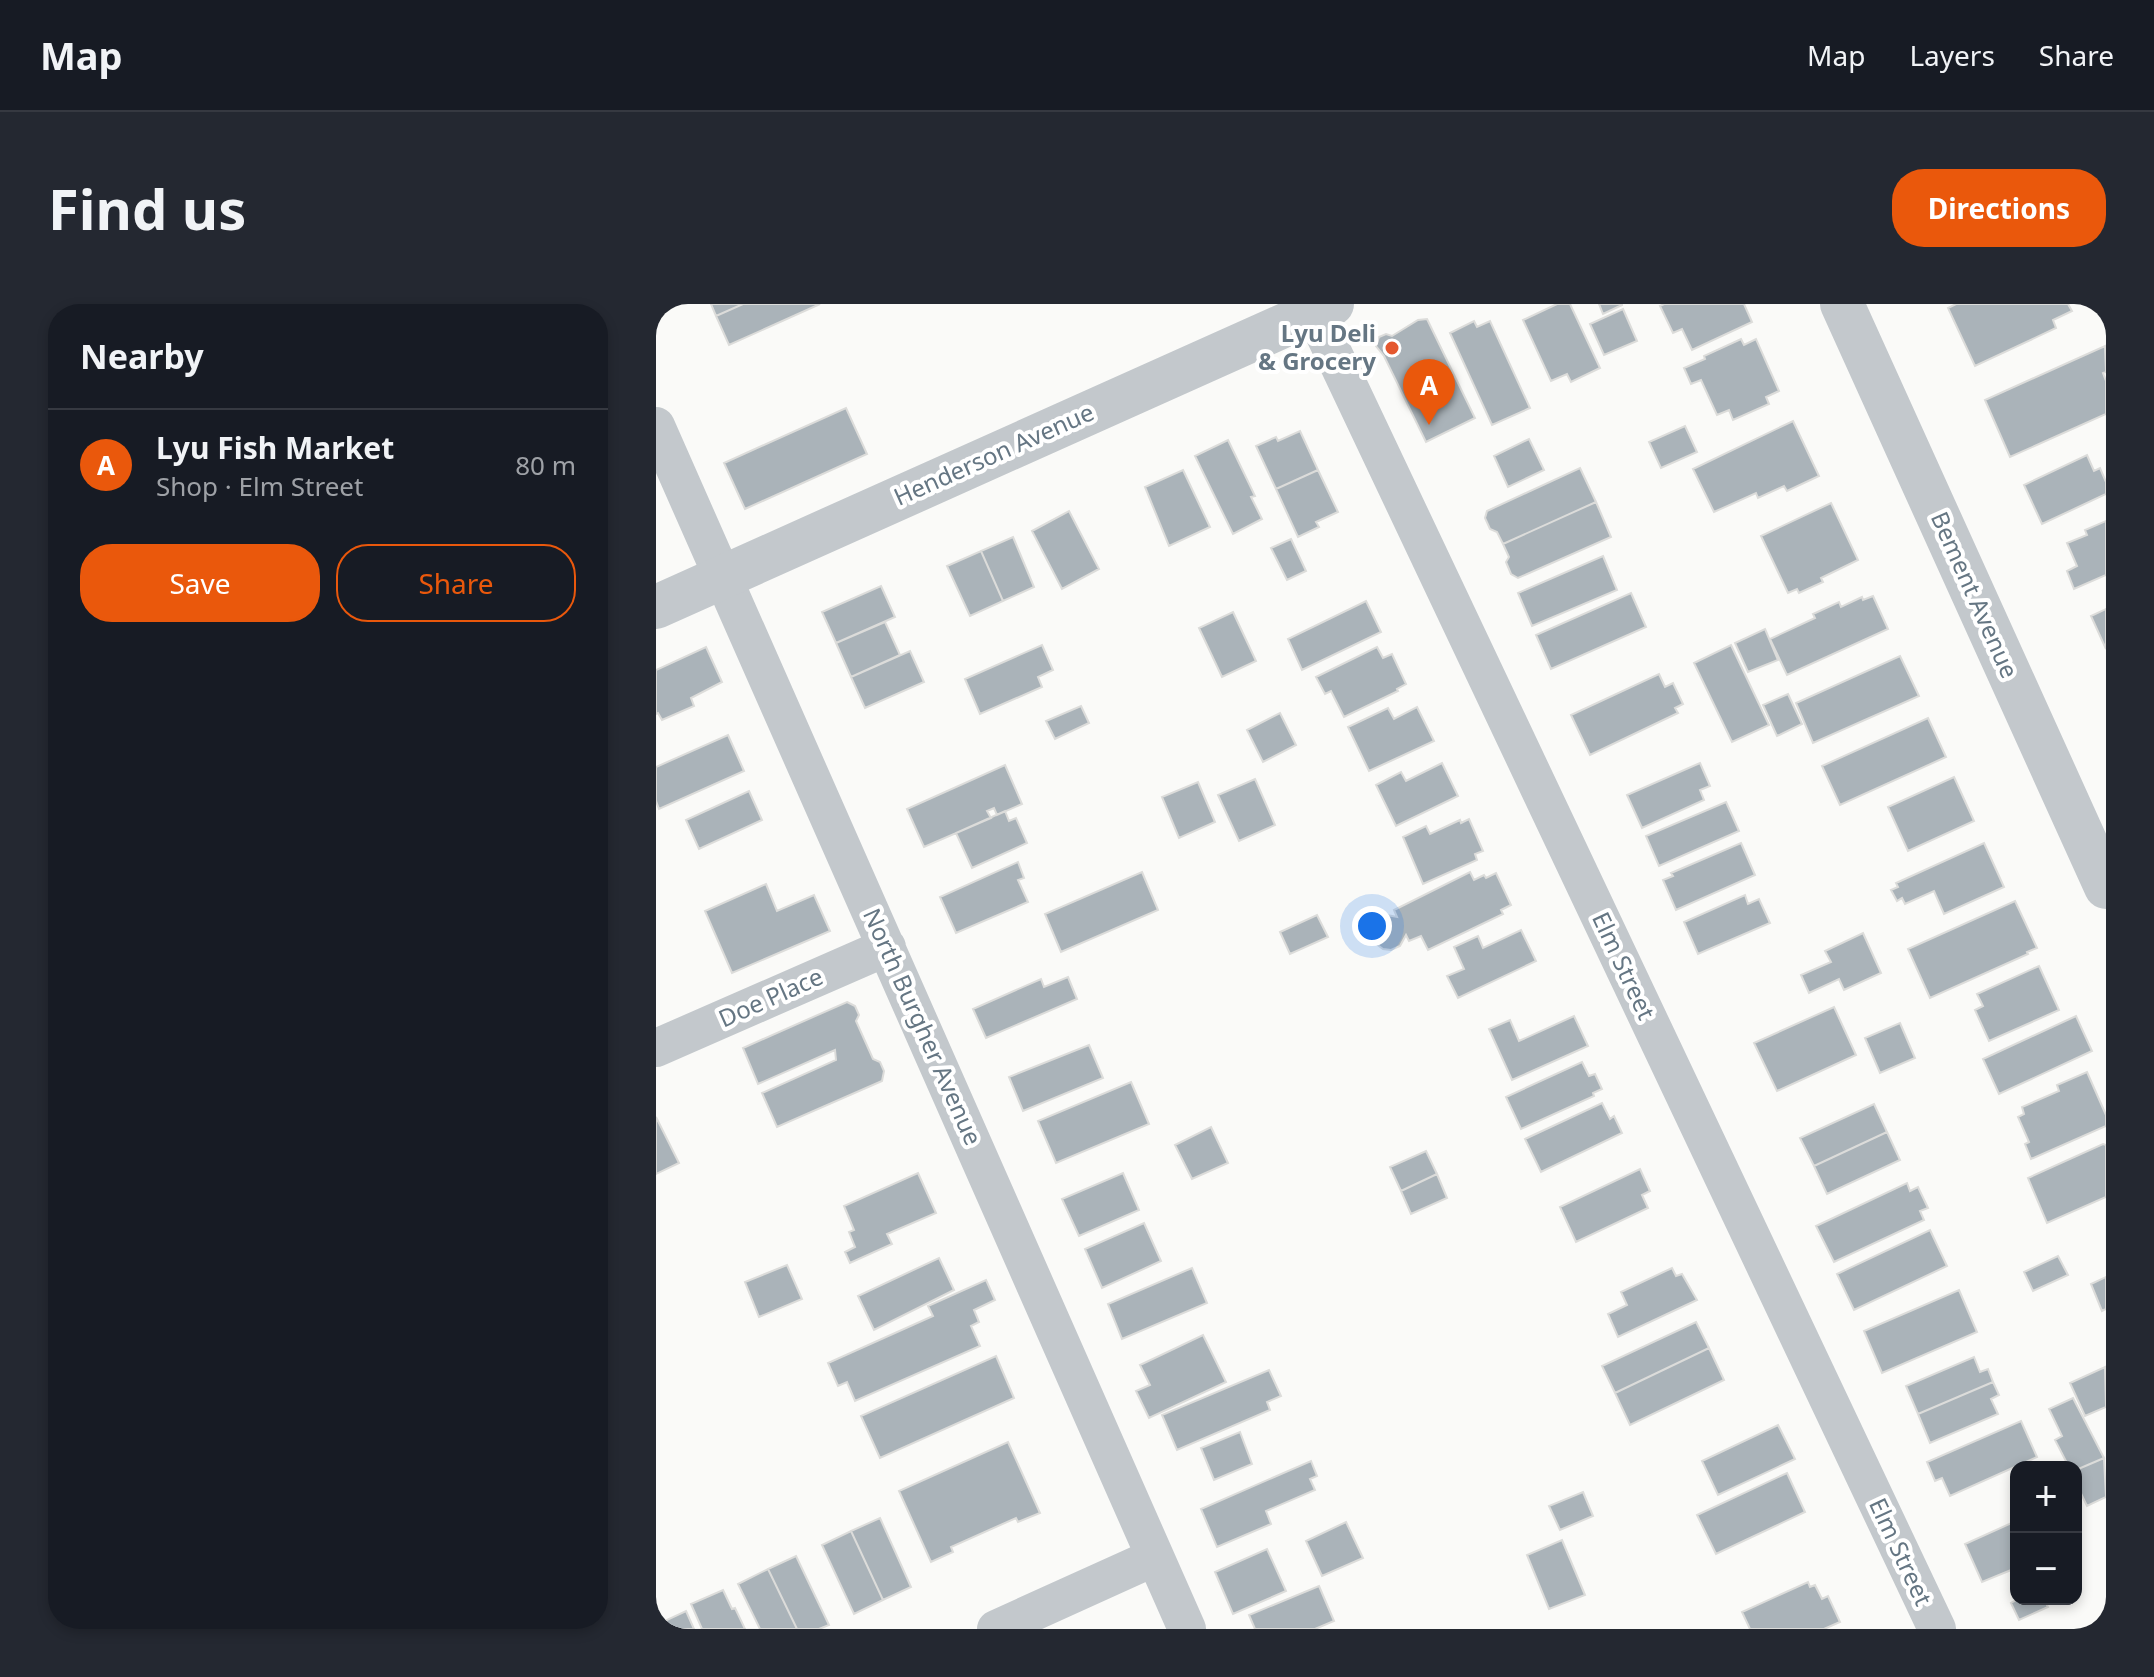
<!DOCTYPE html>
<meta charset="utf-8">
<style>
body{margin:0;font-family:"Noto Sans",sans-serif;background:#242831;color:#f1f3f6}
.controls{position:absolute;right:24px;bottom:24px;display:grid;overflow:hidden;border-radius:16px;box-shadow:0 4px 12px #0003}
.controls button{width:72px;height:72px;display:grid;place-items:center;padding:0;border:0;border-bottom:2px solid #363941;background:#171b24;color:#f1f3f6;font:40px sans-serif}
.you{position:absolute;left:716px;top:622px;width:28px;height:28px;margin:-20px;border:6px solid #fff;border-radius:50%;background:#1a73e8;box-shadow:0 0 0 12px #1a73e833}
.badge{display:grid;place-items:center;width:52px;height:52px;border-radius:50%;background:#ea580c;color:#fff;font-size:26px;font-weight:700}
.pin{position:absolute;translate:-50% -66px;filter:drop-shadow(0 2px 4px #0008)}
.pin::after{content:'';position:absolute;top:42px;width:28px;height:24px;background:inherit;clip-path:polygon(0 0,100% 0,50% 100%)}
.list{margin:0;padding:0;list-style:none}
h2{display:flex;justify-content:space-between;align-items:center;height:104px;margin:0;padding:0 32px;font-size:34px}
h2 small{font-size:26px;font-weight:400;color:#9ea1a6}
.list li{display:grid;grid-template-columns:52px 1fr auto;gap:24px;align-items:center;box-sizing:border-box;height:112px;padding:0 32px;border-top:2px solid #363941}
.list b{display:block;font-size:30px;white-space:nowrap}
.list p{margin:0;font-size:26px;white-space:nowrap;color:#9ea1a6}
.list em{font-size:26px;font-style:normal;color:#9ea1a6}
.actions{display:flex;gap:16px;padding:24px 32px}
.actions a{flex:1;padding:18px 0;border:2px solid #ea580c;border-radius:32px;text-align:center;font-size:28px;color:#ea580c}
.actions .main{background:#ea580c;color:#fff}
.map{position:relative;flex:none;width:1450px;height:1325px;overflow:hidden;border-radius:32px}
header{display:flex;align-items:center;gap:48px;box-sizing:border-box;height:112px;padding:0 40px;background:#171b24;border-bottom:2px solid #363941}
header strong{font-size:38px}
nav{display:flex;gap:44px;margin-inline-start:auto;font-size:28px}
.intro{display:flex;align-items:center;justify-content:space-between;box-sizing:border-box;height:192px;padding:0 48px}
h1{margin:0;font-size:56px}
.button{padding:20px 36px;border-radius:32px;background:#ea580c;color:#fff;font-size:28px;font-weight:700}
main{display:flex;gap:48px;padding:0 48px}
aside{flex:1;background:#171b24;border-radius:32px;box-shadow:0 4px 12px #0003}
.map>svg:first-child{display:block}
.building{fill:#aab3b9;stroke:#dcdcda;stroke-width:2}
.lines{fill:none;stroke-linecap:round;stroke-linejoin:round}
.minor{stroke:#c3c8cc;stroke-width:38}
.tertiary{stroke:#c3c8cc;stroke-width:44}
.poi-dot{fill:#e4572e;stroke:#fff;stroke-width:3}
.labels{text-anchor:middle;stroke-width:8;stroke-linejoin:round;paint-order:stroke}
.poi-label{font-size:24px;font-weight:bold;fill:#657683;stroke:#fff;text-anchor:end}
.street-label{font-size:24px;fill:#657683;stroke:#fff}
</style>
<header>
<strong>Map</strong>
<nav><a>Map</a><a>Layers</a><a>Share</a></nav>
</header>
<div class="intro"><h1>Find us</h1><a class="button">Directions</a></div>
<main>
<aside>
<h2>Nearby<small></small></h2>
<ul class="list">
<li><span class="badge">A</span><div><b>Lyu Fish Market</b><p>Shop · Elm Street</p></div><em>80 m</em></li>
</ul>
<div class="actions"><a class="main">Save</a><a>Share</a></div>
</aside>
<div class="map">
<svg width="1450" height="1325" viewBox="0 0 1450 1325">
<rect width="100%" height="100%" fill="#fafaf8"/>
<path class="building" d="M 55,0 L 87,0 L 60,12 Z
M 87,0 L 164,0 L 73,41 L 60,12 Z
M 901,0 L 914,0 L 944,64 L 915,78 L 911,70 L 895,77 L 867,16 Z
M 943,0 L 966,0 L 966,1 L 947,10 Z
M 1008,0 L 1088,0 L 1096,18 L 1036,46 L 1026,25 L 1017,29 L 1004,2 Z
M 1300,0 L 1412,0 L 1416,7 L 1397,16 L 1400,24 L 1319,62 L 1292,4 Z
M 967,5 L 981,37 L 948,51 L 934,20 Z
M 771,15 L 819,114 L 770,138 L 728,52 L 720,42 L 723,33 L 730,30 L 736,32 L 762,16 Z
M 818,17 L 821,23 L 834,17 L 874,104 L 836,121 L 794,29 Z
M 1085,35 L 1088,41 L 1100,35 L 1123,87 L 1110,93 L 1113,100 L 1077,116 L 1073,106 L 1061,111 L 1045,76 L 1035,80 L 1028,64 L 1049,55 L 1048,52 Z
M 1449,42 L 1450,68 L 1447,69 L 1450,77 L 1450,110 L 1354,153 L 1329,96 Z
M 190,104 L 211,150 L 89,205 L 68,159 Z
M 1137,117 L 1163,172 L 1131,187 L 1128,182 L 1102,194 L 1100,189 L 1058,208 L 1037,165 Z
M 1029,122 L 1041,148 L 1005,164 L 993,138 Z
M 644,127 L 662,166 L 620,185 L 600,142 L 620,133 L 622,137 Z
M 873,135 L 888,166 L 852,183 L 838,152 Z
M 572,136 L 599,192 L 595,193 L 606,215 L 577,230 L 539,152 Z
M 1431,151 L 1438,167 L 1444,164 L 1450,178 L 1450,190 L 1386,220 L 1368,181 Z
M 924,164 L 940,198 L 847,240 L 841,228 L 834,225 L 829,214 L 831,207 Z
M 527,166 L 554,223 L 513,242 L 489,183 Z
M 662,166 L 682,208 L 660,218 L 663,223 L 642,233 L 620,185 Z
M 940,198 L 955,233 L 862,274 L 855,270 L 850,258 L 853,253 L 847,240 Z
M 1175,199 L 1202,256 L 1165,274 L 1167,278 L 1143,289 L 1141,285 L 1132,289 L 1105,232 Z
M 413,207 L 443,265 L 406,285 L 376,227 Z
M 1450,217 L 1450,271 L 1418,285 L 1411,267 L 1421,262 L 1411,239 L 1431,231 L 1429,226 Z
M 357,233 L 378,283 L 347,297 L 325,247 Z
M 635,235 L 650,267 L 631,276 L 615,244 Z
M 325,247 L 347,297 L 314,312 L 291,262 Z
M 947,252 L 961,286 L 876,322 L 862,289 Z
M 225,282 L 239,313 L 180,339 L 166,308 Z
M 975,289 L 990,323 L 895,365 L 880,331 Z
M 1217,292 L 1232,325 L 1131,371 L 1114,335 L 1159,314 L 1157,310 L 1183,298 L 1185,303 L 1206,293 L 1207,296 Z
M 710,297 L 725,328 L 646,366 L 632,335 Z
M 1450,305 L 1450,345 L 1435,312 Z
M 577,308 L 600,357 L 566,373 L 543,324 Z
M 229,318 L 244,351 L 195,373 L 180,339 Z
M 1109,325 L 1122,356 L 1092,368 L 1079,339 Z
M 386,341 L 397,366 L 382,373 L 386,383 L 324,410 L 309,375 Z
M 1075,341 L 1113,421 L 1076,438 L 1038,359 Z
M 50,343 L 66,378 L 35,394 L 38,402 L 6,416 L 2,409 L 0,410 L 0,366 Z
M 721,343 L 727,354 L 736,350 L 750,380 L 741,385 L 742,387 L 688,413 L 675,387 L 669,390 L 660,373 Z
M 254,347 L 268,378 L 209,404 L 195,373 Z
M 1244,352 L 1263,392 L 1157,439 L 1140,399 Z
M 1003,370 L 1009,383 L 1017,379 L 1027,400 L 1019,404 L 1022,409 L 934,451 L 915,411 Z
M 1132,390 L 1146,420 L 1121,432 L 1107,401 Z
M 425,402 L 433,419 L 399,435 L 390,417 Z
M 761,403 L 778,437 L 713,467 L 692,423 L 732,404 L 738,415 Z
M 624,409 L 640,441 L 607,458 L 591,426 Z
M 1272,414 L 1290,453 L 1184,501 L 1166,462 Z
M 72,431 L 88,467 L 3,505 L 0,497 L 0,463 Z
M 786,459 L 802,492 L 740,522 L 720,481 L 745,468 L 750,477 Z
M 1044,459 L 1054,482 L 1044,486 L 1048,496 L 986,524 L 971,491 Z
M 349,461 L 366,500 L 341,511 L 338,504 L 331,507 L 335,514 L 268,543 L 251,505 Z
M 1298,473 L 1318,517 L 1252,547 L 1232,503 Z
M 599,475 L 619,521 L 583,537 L 562,491 Z
M 542,478 L 559,518 L 523,534 L 506,493 Z
M 93,487 L 106,516 L 43,545 L 30,516 Z
M 1070,498 L 1083,527 L 1003,562 L 990,532 Z
M 349,507 L 353,517 L 360,514 L 371,539 L 316,564 L 300,529 Z
M 813,515 L 827,547 L 819,550 L 821,556 L 767,580 L 747,533 L 770,522 L 774,530 L 804,516 L 805,519 Z
M 1085,539 L 1099,571 L 1020,606 L 1007,576 L 1017,572 L 1015,569 Z
M 1328,539 L 1348,583 L 1288,610 L 1278,587 L 1249,600 L 1246,594 L 1241,597 L 1235,586 L 1242,583 L 1240,579 Z
M 362,558 L 368,574 L 362,576 L 372,598 L 300,629 L 284,593 Z
M 486,568 L 502,606 L 405,648 L 389,610 Z
M 814,568 L 818,576 L 828,571 L 830,574 L 840,569 L 855,601 L 845,606 L 847,610 L 772,646 L 765,632 L 753,637 L 750,631 L 744,642 L 735,646 L 727,645 L 719,639 L 716,624 L 722,614 L 731,611 L 741,613 L 738,606 Z
M 110,580 L 121,607 L 158,591 L 174,627 L 76,669 L 49,607 Z
M 1089,591 L 1092,600 L 1103,595 L 1114,619 L 1042,650 L 1028,618 Z
M 1359,597 L 1381,644 L 1371,648 L 1372,650 L 1274,694 L 1252,645 Z
M 661,611 L 672,633 L 634,650 L 624,628 Z
M 865,626 L 880,657 L 802,694 L 791,672 L 808,665 L 798,643 L 822,632 L 827,644 Z
M 1207,629 L 1225,669 L 1188,686 L 1183,675 L 1153,689 L 1145,671 L 1175,658 L 1169,647 Z
M 1383,662 L 1403,706 L 1333,737 L 1319,706 L 1327,702 L 1321,690 Z
M 412,673 L 421,695 L 330,734 L 317,705 L 385,675 L 388,683 Z
M 191,698 L 199,702 L 203,711 L 200,717 L 217,755 L 224,758 L 228,767 L 226,777 L 121,823 L 106,789 L 180,756 L 179,746 L 102,780 L 87,744 Z
M 1178,703 L 1200,751 L 1121,787 L 1098,739 Z
M 918,712 L 932,742 L 856,776 L 833,725 L 854,716 L 863,737 Z
M 1420,712 L 1436,747 L 1343,790 L 1327,755 Z
M 1244,719 L 1259,754 L 1224,769 L 1209,734 Z
M 433,741 L 447,774 L 367,807 L 353,773 Z
M 926,758 L 933,772 L 939,770 L 946,785 L 937,789 L 938,792 L 865,825 L 850,793 Z
M 1431,768 L 1450,811 L 1450,822 L 1375,855 L 1369,840 L 1373,838 L 1362,813 L 1368,810 L 1366,803 L 1403,787 L 1401,781 Z
M 475,778 L 493,820 L 400,859 L 382,817 Z
M 946,799 L 954,815 L 958,812 L 966,829 L 885,868 L 869,835 Z
M 1218,800 L 1231,828 L 1158,862 L 1144,834 Z
M 0,813 L 23,859 L 0,870 Z
M 555,823 L 572,859 L 536,875 L 519,841 Z
M 1231,828 L 1244,856 L 1171,890 L 1158,862 Z
M 1447,840 L 1450,841 L 1450,893 L 1391,919 L 1372,874 Z
M 770,847 L 781,870 L 745,887 L 734,863 Z
M 984,865 L 994,887 L 986,891 L 992,904 L 920,938 L 904,903 Z
M 262,869 L 280,909 L 231,930 L 236,940 L 194,959 L 189,948 L 199,943 L 193,928 L 198,926 L 188,902 Z
M 467,869 L 483,906 L 423,932 L 406,895 Z
M 781,870 L 791,894 L 755,910 L 745,887 Z
M 1251,879 L 1254,887 L 1262,883 L 1272,904 L 1264,907 L 1268,916 L 1178,958 L 1160,922 Z
M 488,919 L 505,957 L 446,984 L 429,945 Z
M 1274,926 L 1291,962 L 1198,1006 L 1181,970 Z
M 1402,952 L 1412,971 L 1377,987 L 1368,968 Z
M 283,954 L 298,986 L 218,1026 L 202,992 Z
M 131,961 L 146,995 L 103,1013 L 89,978 Z
M 536,964 L 551,999 L 466,1035 L 452,1000 Z
M 1016,964 L 1020,972 L 1026,970 L 1041,996 L 962,1033 L 952,1010 L 971,1001 L 965,988 Z
M 1450,973 L 1450,1005 L 1446,1007 L 1435,980 Z
M 330,976 L 339,996 L 318,1006 L 323,1018 L 315,1022 L 324,1042 L 199,1097 L 191,1078 L 182,1082 L 172,1059 L 277,1012 L 272,1002 Z
M 1303,986 L 1321,1028 L 1226,1069 L 1208,1027 Z
M 1040,1018 L 1053,1044 L 959,1089 L 946,1062 Z
M 547,1031 L 570,1078 L 493,1114 L 480,1087 L 494,1081 L 484,1061 Z
M 1053,1044 L 1068,1076 L 974,1121 L 959,1089 Z
M 340,1052 L 358,1094 L 224,1154 L 205,1112 Z
M 1318,1053 L 1324,1068 L 1332,1065 L 1337,1078 L 1262,1110 L 1250,1082 Z
M 1449,1063 L 1450,1103 L 1429,1112 L 1414,1079 Z
M 613,1066 L 625,1092 L 611,1098 L 614,1106 L 521,1146 L 506,1111 Z
M 1337,1078 L 1343,1091 L 1335,1095 L 1342,1110 L 1274,1139 L 1262,1110 Z
M 1417,1094 L 1448,1154 L 1420,1166 L 1420,1163 L 1413,1163 L 1399,1136 L 1406,1132 L 1393,1105 Z
M 1365,1117 L 1381,1153 L 1294,1192 L 1286,1174 L 1279,1177 L 1271,1158 Z
M 1122,1121 L 1139,1155 L 1062,1191 L 1046,1157 Z
M 584,1128 L 596,1160 L 558,1176 L 545,1144 Z
M 352,1138 L 384,1209 L 362,1218 L 360,1214 L 295,1243 L 297,1248 L 275,1258 L 243,1187 Z
M 1448,1154 L 1450,1193 L 1431,1202 L 1420,1179 L 1420,1166 Z
M 655,1157 L 661,1172 L 654,1175 L 659,1186 L 610,1207 L 615,1220 L 561,1243 L 545,1205 Z
M 1131,1169 L 1149,1208 L 1060,1250 L 1041,1211 Z
M 927,1188 L 937,1212 L 904,1226 L 893,1202 Z
M 224,1214 L 255,1283 L 227,1296 L 195,1227 Z
M 1360,1217 L 1360,1264 L 1326,1278 L 1309,1240 Z
M 690,1218 L 707,1254 L 666,1272 L 650,1237 Z
M 195,1227 L 227,1296 L 198,1310 L 166,1241 Z
M 906,1236 L 929,1291 L 893,1305 L 871,1251 Z
M 611,1245 L 630,1287 L 577,1310 L 559,1268 Z
M 140,1252 L 173,1321 L 163,1325 L 141,1325 L 112,1265 Z
M 112,1265 L 141,1325 L 104,1325 L 82,1280 Z
M 1152,1278 L 1154,1283 L 1159,1281 L 1166,1295 L 1172,1292 L 1184,1318 L 1168,1325 L 1094,1325 L 1086,1308 Z
M 663,1282 L 678,1317 L 659,1325 L 599,1325 L 593,1311 Z
M 67,1286 L 76,1305 L 79,1304 L 89,1325 L 46,1325 L 35,1300 Z
M 1362,1295 L 1388,1295 L 1392,1303 L 1363,1316 L 1355,1299 Z
M 30,1307 L 38,1325 L 0,1325 L 0,1321 Z"/>
<g class="lines">
<path class="minor" d="M 654,0 L 1281,1325
M 0,122 L 531,1325
M 0,744 L 231,643
M 340,1325 L 499,1253"/>
<path class="tertiary" d="M 1186,0 L 1450,583
M 0,303 L 676,0"/>
</g>
<circle class="poi-dot" cx="736" cy="44" r="8"/>
<g class="labels">
<g class="poi-label">
<text x="720" y="38">Lyu Deli<tspan x="720" dy="28">&amp; Grocery</tspan></text>
</g>
<g class="street-label">
<text transform="translate(338 151) rotate(-24)" y="8">Henderson Avenue</text>
<text transform="translate(1318 291) rotate(66)" y="8">Bement Avenue</text>
<text transform="translate(967 662) rotate(65)" y="8">Elm Street</text>
<text transform="translate(115 694) rotate(-24)" y="8">Doe Place</text>
<text transform="translate(266 723) rotate(66)" y="8">North Burgher Avenue</text>
<text transform="translate(1244 1248) rotate(65)" y="8">Elm Street</text>
</g>
</g>
</svg>
<div class="controls">
<button>+</button>
<button>−</button>
</div>
<div class="you"></div>
<div class="pin badge" style="left:773px;top:121px">A</div>
</div>
</main>
